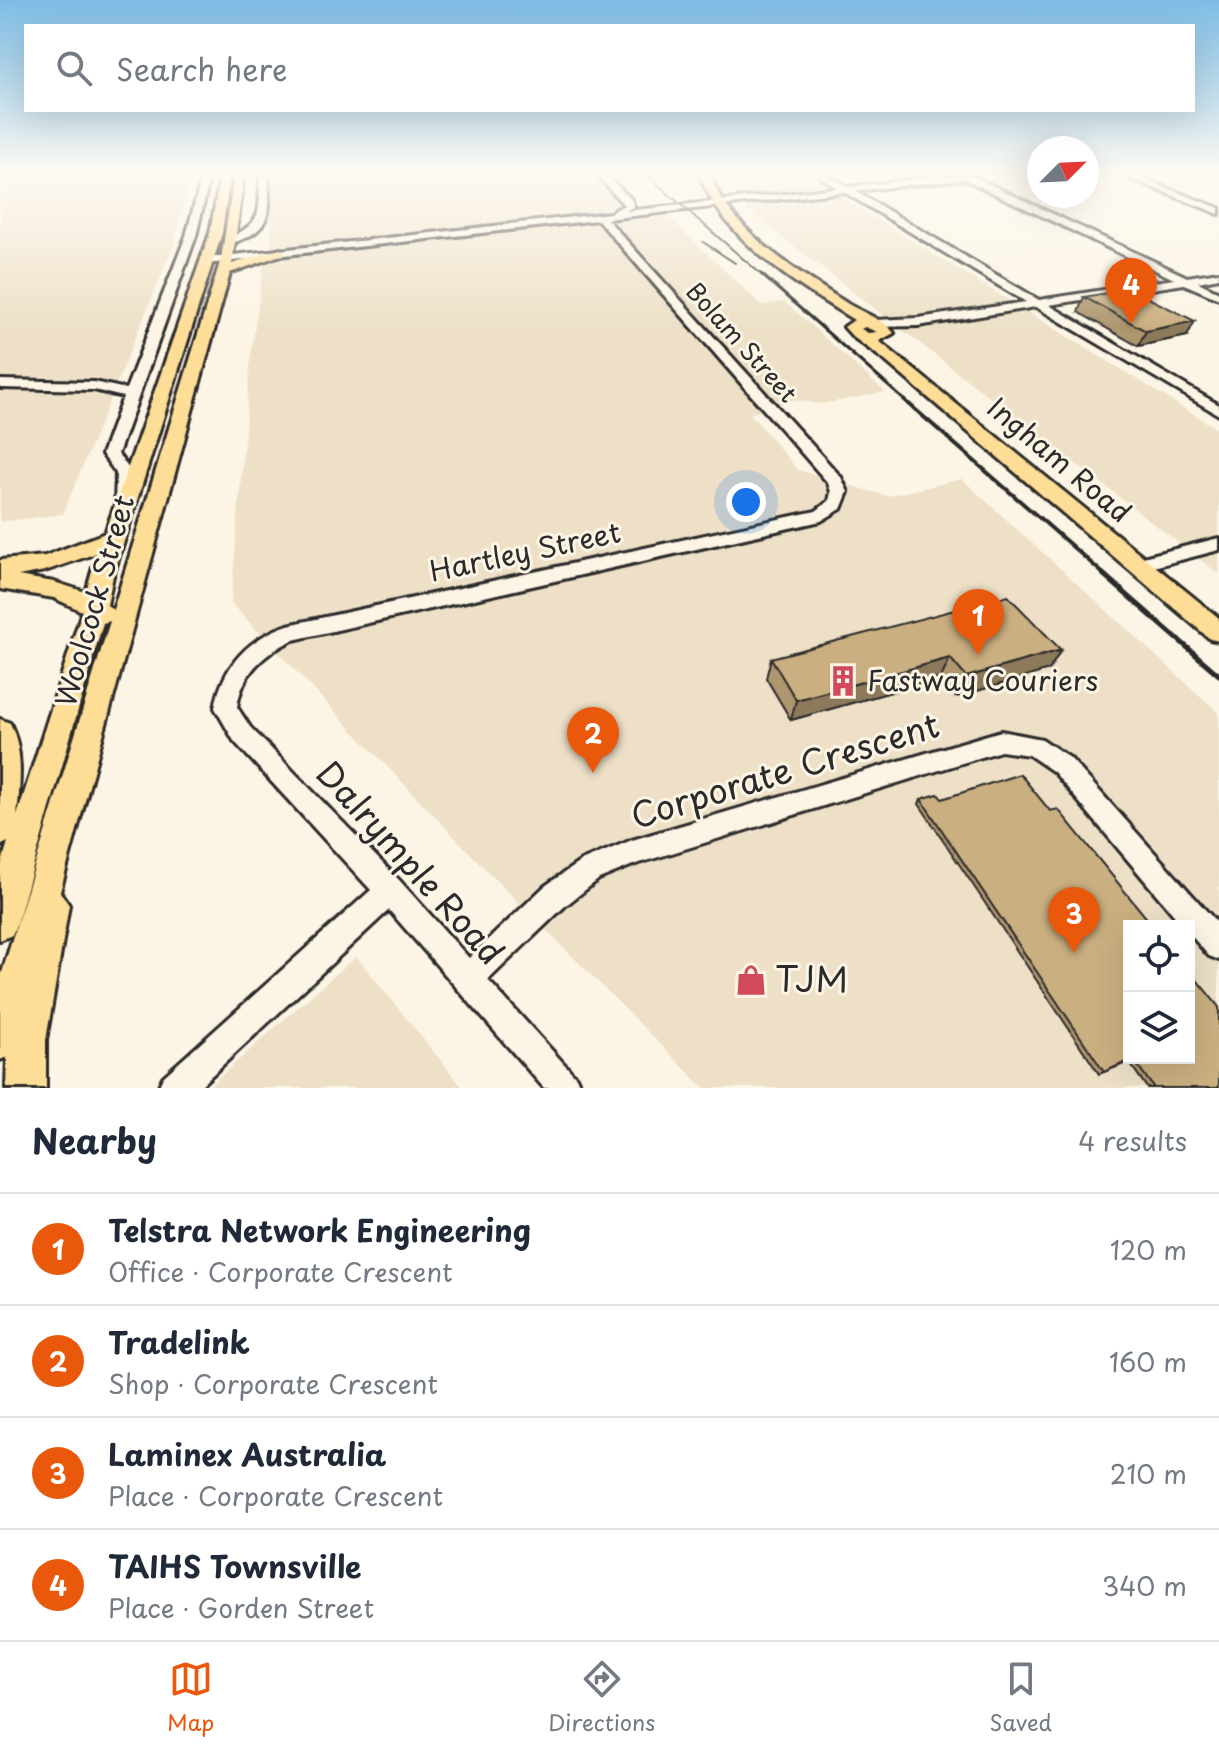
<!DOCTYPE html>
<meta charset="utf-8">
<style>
body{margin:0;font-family:"Playpen Sans",sans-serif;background:#f6f6f7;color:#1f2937}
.controls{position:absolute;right:24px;bottom:24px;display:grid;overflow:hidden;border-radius:0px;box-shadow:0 8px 32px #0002}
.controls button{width:72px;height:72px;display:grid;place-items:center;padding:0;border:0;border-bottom:2px solid #e0e1e3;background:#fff;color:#1f2937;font:40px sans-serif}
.compass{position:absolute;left:1027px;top:136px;width:72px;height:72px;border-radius:50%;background:#fff;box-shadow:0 8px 32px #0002;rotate:66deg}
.you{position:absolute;left:746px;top:502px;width:28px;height:28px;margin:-20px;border:6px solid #fff;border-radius:50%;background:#1a73e8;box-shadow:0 0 0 12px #1a73e833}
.badge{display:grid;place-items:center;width:52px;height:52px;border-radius:50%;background:#ea580c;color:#fff;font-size:26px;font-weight:700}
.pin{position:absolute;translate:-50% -66px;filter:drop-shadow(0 2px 4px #0008)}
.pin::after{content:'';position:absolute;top:42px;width:28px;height:24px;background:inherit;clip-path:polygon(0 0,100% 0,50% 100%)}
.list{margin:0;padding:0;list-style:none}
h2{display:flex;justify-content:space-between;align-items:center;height:104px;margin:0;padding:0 32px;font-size:34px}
h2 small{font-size:26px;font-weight:400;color:#747a83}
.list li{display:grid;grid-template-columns:52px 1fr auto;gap:24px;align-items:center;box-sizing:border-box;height:112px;padding:0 32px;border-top:2px solid #e0e1e3}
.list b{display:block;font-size:30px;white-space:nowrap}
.list p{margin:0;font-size:26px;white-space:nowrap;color:#747a83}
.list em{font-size:26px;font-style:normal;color:#747a83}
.icon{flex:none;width:44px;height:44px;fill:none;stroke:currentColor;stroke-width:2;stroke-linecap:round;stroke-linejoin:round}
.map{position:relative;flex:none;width:1219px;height:1088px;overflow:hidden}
.search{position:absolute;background:#fff;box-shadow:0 8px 32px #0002;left:24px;right:24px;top:24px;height:88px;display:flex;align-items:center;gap:20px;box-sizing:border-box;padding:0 28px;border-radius:0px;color:#747a83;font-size:30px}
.sheet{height:552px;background:#fff}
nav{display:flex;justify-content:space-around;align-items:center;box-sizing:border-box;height:112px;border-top:2px solid #e0e1e3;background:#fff;font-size:22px;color:#747a83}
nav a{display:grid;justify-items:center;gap:4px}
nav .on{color:#ea580c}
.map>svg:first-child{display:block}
.built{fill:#ede0c7;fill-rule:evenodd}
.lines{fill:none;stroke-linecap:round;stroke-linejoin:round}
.minor-casing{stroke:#2b2b2b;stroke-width:6}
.major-casing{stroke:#2b2b2b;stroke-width:6}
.minor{fill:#fcf5e5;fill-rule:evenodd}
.major{fill:#fedd96;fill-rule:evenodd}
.rail-far3{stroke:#2b2b2b;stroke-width:2}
.rail-far2{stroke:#2b2b2b;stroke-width:3}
.rail-far1{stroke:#2b2b2b;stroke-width:4}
.rail{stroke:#2b2b2b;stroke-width:5}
.wall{fill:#ae966e;stroke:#2b2b2b;stroke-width:2}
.shaded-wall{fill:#8d7a5a;stroke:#2b2b2b;stroke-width:2}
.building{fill:#caaf80;stroke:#2b2b2b;stroke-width:2}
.labels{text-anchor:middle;stroke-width:6;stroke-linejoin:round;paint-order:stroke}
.far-street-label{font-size:24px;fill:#2b2b2b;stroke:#fcf5e5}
.street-label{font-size:28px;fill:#2b2b2b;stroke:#fcf5e5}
.poi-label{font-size:28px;fill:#2b2b2b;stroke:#fcf5e5;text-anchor:start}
.near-street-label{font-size:34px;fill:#2b2b2b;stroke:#fcf5e5}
.near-poi-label{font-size:34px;fill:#2b2b2b;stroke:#fcf5e5;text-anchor:start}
</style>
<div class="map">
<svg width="1219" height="1088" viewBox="0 0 1219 1088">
<rect width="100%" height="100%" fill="#fcf5e5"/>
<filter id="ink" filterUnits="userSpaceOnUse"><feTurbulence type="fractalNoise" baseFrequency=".0125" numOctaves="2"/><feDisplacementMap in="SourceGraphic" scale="16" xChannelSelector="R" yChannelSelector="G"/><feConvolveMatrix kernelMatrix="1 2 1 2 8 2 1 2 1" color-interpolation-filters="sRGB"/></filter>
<g filter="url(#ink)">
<path class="built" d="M 0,176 L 191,176 L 173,246 L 63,514 L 0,522 Z
M 273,176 L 596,176 L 625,203 L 620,207 L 633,220 L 667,216 L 761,305 L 785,302 L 885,392 L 822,404 L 794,400 L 750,414 L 798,470 L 887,496 L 962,479 L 1219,713 L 1219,1088 L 704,1088 L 492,876 L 231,603 L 251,354 L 264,263 L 271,245 ZM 1129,926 L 1189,926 L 1189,1058 L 1129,1058 Z
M 723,176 L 807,176 L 1219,430 L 1219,574 L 735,201 Z
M 356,956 L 463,1088 L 207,1088 Z"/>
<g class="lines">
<defs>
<path id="minor" d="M 202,176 L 210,176 L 196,236 L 118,454 L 132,473 L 131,504 L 123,509 L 115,504 L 116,473 L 102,454 L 123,397 L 94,390 L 0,388 L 0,380 L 94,382 L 126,389 L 186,236 Z
M 260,176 L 268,176 C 269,199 274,221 251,235 C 243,239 236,243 227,243 L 227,239 C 264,222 259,213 260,176 Z
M 598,176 L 607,176 L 631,199 L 634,206 L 626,211 L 837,188 L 819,176 L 829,176 L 847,187 L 940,176 L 972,176 L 1187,277 L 1219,272 L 1219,278 L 1198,282 L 1219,292 L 1219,299 L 1184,284 L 1049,305 L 1219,405 L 1219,415 L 1036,307 L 918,326 L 871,327 L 871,321 L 875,320 L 918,318 L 1026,302 L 844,192 L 607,219 L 841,477 L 848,492 L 841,509 L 821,521 L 293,640 C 263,654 242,673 237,707 L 250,727 L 400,881 L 469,958 L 545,886 L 581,861 L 632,840 L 1001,731 L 1042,739 L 1070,758 L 1219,925 L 1219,960 L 1209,956 L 1189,933 L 1189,926 L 1183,926 L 1054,772 L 1029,755 L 1001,751 L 633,865 L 599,879 L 565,906 L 488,980 L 576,1077 L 581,1088 L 544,1088 L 389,910 L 198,1088 L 158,1088 L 163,1077 L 371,890 L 234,741 L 215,708 C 222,667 248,638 288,625 L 816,511 L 829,501 L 831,492 L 828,483 L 598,220 L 206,264 L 201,261 L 206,258 L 610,213 L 624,205 ZM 964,179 L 1174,279 L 1039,300 L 855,191 Z
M 1124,176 L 1136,176 L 1219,208 L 1219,214 Z
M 1219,538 L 1219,550 L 1138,571 L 1129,565 L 1131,560 Z"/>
<path id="major" d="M 220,176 L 230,176 L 222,233 L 113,576 L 107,605 L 113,610 L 221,259 L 234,176 L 244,176 L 232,264 L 280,249 L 286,253 L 230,273 L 60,892 L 69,905 L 46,1040 L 46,1088 L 6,1088 L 7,1057 L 0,1060 L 0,979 L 110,621 L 103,623 L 17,923 L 12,935 L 0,940 L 0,869 L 8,842 L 0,846 L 0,719 L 10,723 C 24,751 20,785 17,816 L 82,611 L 54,598 L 0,589 L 0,560 L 45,556 L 105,533 L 210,233 ZM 97,553 L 86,592 L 54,582 L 18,576 L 45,571 Z
M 700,176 L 710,176 C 734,234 797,271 848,304 C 863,313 883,319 894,333 L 879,341 L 1219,618 L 1219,641 L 1210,639 L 883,359 L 853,337 L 844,327 L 854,320 C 797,285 725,241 700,176 ZM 865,327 L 877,332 L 868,333 L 861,329 Z"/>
</defs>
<use href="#minor" class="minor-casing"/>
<use href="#major" class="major-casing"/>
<use href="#minor" class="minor"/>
<use href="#major" class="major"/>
<path class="rail-far3" d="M 648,176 L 763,276
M 703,242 L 735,263"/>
<path class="rail-far2" d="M 761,274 L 911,406"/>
<path class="rail-far1" d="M 909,404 L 1106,576"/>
<path class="rail" d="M 1103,574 L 1219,675"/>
</g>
<path class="wall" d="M 1084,297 L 1187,336 L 1138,346 L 1078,312 Z
M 1061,650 L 1049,670 L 956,697 L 941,678 L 791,720 L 766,678 L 771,658 Z
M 921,799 L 942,799 L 1217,1088 L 1147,1088 L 1129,1062 L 1099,1074 L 919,804 Z"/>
<path class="shaded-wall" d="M 1195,321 L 1187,336 L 1138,346 L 1146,331 Z
M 1061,650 L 1049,670 L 956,697 L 966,677 Z
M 950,658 L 941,678 L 791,720 L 796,700 Z"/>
<path class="building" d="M 1130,289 L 1195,321 L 1146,331 L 1084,297 Z
M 1008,596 L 1061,650 L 966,677 L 950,658 L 796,700 L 771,658 Z
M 1020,774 L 1050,811 L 1058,809 L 1153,926 L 1129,926 L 1129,1058 L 1189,1058 L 1189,970 L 1219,1007 L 1219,1087 L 1217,1088 L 1154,1088 L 1133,1059 L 1104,1072 L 921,799 L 938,794 L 942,799 Z"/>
</g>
<linearGradient id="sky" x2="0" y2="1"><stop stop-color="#7dbce4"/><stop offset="0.53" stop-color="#fefaf3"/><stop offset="1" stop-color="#fefaf3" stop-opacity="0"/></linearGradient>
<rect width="1219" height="329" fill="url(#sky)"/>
<defs>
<symbol id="building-bare" viewBox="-9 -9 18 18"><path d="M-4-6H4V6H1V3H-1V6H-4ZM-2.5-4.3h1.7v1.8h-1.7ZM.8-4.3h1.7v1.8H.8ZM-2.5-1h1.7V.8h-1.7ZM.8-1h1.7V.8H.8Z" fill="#d1495b" stroke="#fcf5e5" stroke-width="2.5" paint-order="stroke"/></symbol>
<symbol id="shop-bare" viewBox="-9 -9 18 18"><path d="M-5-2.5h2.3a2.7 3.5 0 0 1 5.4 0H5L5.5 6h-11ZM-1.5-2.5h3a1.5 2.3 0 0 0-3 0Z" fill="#d1495b" stroke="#fcf5e5" stroke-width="2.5" paint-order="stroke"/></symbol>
</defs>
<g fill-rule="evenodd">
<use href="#building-bare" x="821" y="659" width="44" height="44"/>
<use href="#shop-bare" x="729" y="958" width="44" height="44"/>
</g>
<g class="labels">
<g class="far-street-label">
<text transform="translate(741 343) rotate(48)" y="8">Bolam Street</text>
</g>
<g class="street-label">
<text transform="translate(1059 460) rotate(40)" y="10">Ingham Road</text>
<text transform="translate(525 552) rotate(-12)" y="10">Hartley Street</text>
<text transform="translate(95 601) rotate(-74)" y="10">Woolcock Street</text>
</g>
<g class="poi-label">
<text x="867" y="691">Fastway Couriers</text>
</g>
<g class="near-street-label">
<text transform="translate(785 771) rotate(-17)" y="12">Corporate Crescent</text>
<text transform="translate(410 863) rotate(48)" y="12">Dalrymple Road</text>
</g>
<g class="near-poi-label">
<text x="775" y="992">TJM</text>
</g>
</g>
</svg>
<div class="controls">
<button><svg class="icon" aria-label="locate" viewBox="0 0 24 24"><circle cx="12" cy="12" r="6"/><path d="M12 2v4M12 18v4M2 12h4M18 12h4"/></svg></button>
<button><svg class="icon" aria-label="layers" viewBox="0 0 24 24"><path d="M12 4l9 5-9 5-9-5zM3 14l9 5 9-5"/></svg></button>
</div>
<svg class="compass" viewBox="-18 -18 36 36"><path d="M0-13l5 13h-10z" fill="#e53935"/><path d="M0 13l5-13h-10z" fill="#747a83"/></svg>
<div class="you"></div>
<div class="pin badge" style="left:978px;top:655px">1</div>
<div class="pin badge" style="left:593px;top:773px">2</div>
<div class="pin badge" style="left:1074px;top:953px">3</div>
<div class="pin badge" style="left:1131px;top:324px">4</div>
<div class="search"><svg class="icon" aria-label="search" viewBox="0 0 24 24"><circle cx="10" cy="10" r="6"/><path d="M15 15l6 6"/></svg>Search here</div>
</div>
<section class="sheet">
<h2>Nearby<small>4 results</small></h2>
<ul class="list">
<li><span class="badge">1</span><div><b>Telstra Network Engineering</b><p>Office · Corporate Crescent</p></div><em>120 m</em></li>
<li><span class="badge">2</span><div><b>Tradelink</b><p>Shop · Corporate Crescent</p></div><em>160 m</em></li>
<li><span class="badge">3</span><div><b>Laminex Australia</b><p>Place · Corporate Crescent</p></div><em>210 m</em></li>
<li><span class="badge">4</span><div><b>TAIHS Townsville</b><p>Place · Gorden Street</p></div><em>340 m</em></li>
</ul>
</section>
<nav>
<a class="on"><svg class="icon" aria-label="map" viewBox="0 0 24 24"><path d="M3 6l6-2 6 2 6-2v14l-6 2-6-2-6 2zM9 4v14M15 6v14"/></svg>Map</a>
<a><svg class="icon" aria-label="directions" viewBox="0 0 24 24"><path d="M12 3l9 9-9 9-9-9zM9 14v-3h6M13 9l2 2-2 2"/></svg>Directions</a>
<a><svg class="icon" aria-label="saved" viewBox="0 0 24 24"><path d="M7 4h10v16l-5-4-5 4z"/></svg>Saved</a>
</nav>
